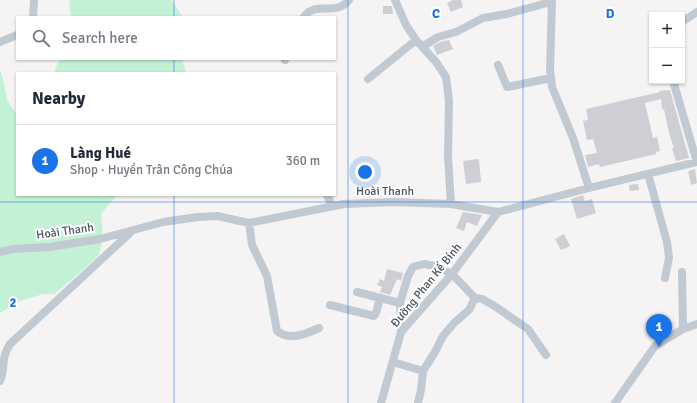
<!DOCTYPE html>
<meta charset="utf-8">
<style>
body{margin:0;font-family:Signika,sans-serif;background:#f2f2f3;color:#1f2937}
.controls{position:absolute;right:12px;top:12px;display:grid;overflow:hidden;border-radius:0px;box-shadow:0 1px 3px #0004}
.controls button{width:36px;height:36px;display:grid;place-items:center;padding:0;border:0;border-bottom:1px solid #e0e1e3;background:#fff;color:#1f2937;font:20px sans-serif}
.you{position:absolute;left:365px;top:172px;width:14px;height:14px;margin:-10px;border:3px solid #fff;border-radius:50%;background:#1a73e8;box-shadow:0 0 0 6px #1a73e833}
.badge{display:grid;place-items:center;width:26px;height:26px;border-radius:50%;background:#1a73e8;color:#fff;font-size:13px;font-weight:700}
.pin{position:absolute;translate:-50% -33px;filter:drop-shadow(0 1px 2px #0008)}
.pin::after{content:'';position:absolute;top:21px;width:14px;height:12px;background:inherit;clip-path:polygon(0 0,100% 0,50% 100%)}
.list{margin:0;padding:0;list-style:none}
h2{display:flex;justify-content:space-between;align-items:center;height:52px;margin:0;padding:0 16px;font-size:17px}
h2 small{font-size:13px;font-weight:400;color:#747a83}
.list li{display:grid;grid-template-columns:26px 1fr auto;gap:12px;align-items:center;box-sizing:border-box;height:72px;padding:0 16px;border-top:1px solid #e0e1e3}
.list b{display:block;font-size:15px;white-space:nowrap}
.list p{margin:0;font-size:13px;white-space:nowrap;color:#747a83}
.list em{font-size:13px;font-style:normal;color:#747a83}
.icon{flex:none;width:22px;height:22px;fill:none;stroke:currentColor;stroke-width:2;stroke-linecap:round;stroke-linejoin:round}
.map{position:relative;flex:none;width:697px;height:403px;overflow:hidden}
.search{position:absolute;background:#fff;box-shadow:0 1px 3px #0004;left:16px;top:16px;width:320px;height:44px;display:flex;align-items:center;gap:10px;box-sizing:border-box;padding:0 14px;border-radius:0px;color:#747a83;font-size:15px}
.panel{position:absolute;background:#fff;box-shadow:0 1px 3px #0004;left:16px;top:72px;width:320px;height:124px;border-radius:0px}
.map>svg:first-child{display:block}
.green{fill:#c3f1d5}
.building{fill:#cdcfd5}
.lines{fill:none;stroke-linecap:round;stroke-linejoin:round}
.minor{stroke:#c1cad2;stroke-width:8}
.grid{fill:none;stroke:#1a73e8;stroke-width:1;stroke-opacity:0.55}
.labels{text-anchor:middle;stroke-width:4;stroke-linejoin:round;paint-order:stroke}
.street-label{font-size:12px;fill:#4a5661;stroke:#fff}
.grid-label{font-size:13px;text-anchor:middle;font-weight:bold;fill:#1a73e8;stroke:#fff;stroke-width:4;stroke-linejoin:round;paint-order:stroke}
</style>
<div class="map">
<svg width="697" height="403" viewBox="0 0 697 403">
<rect width="100%" height="100%" fill="#f5f3f3"/>
<path class="green" d="M 69,0 L 171,0 L 183,17 L 71,17 Z
M 62,59 L 182,59 L 186,73 L 54,73 L 58,62 Z
M 0,70 L 3,79 L 7,100 L 17,115 L 17,195 L 119,195 L 112,200 L 101,214 L 103,239 L 99,255 L 69,282 L 54,294 L 43,294 L 20,301 L 0,313 Z"/>
<path class="building" d="M 453,0 L 461,0 L 463,7 L 451,12 L 447,3 Z
M 383,6 L 392,6 L 393,14 L 383,14 Z
M 449,40 L 453,49 L 437,55 L 433,46 L 440,42 Z
M 670,90 L 689,158 L 676,161 L 672,148 L 674,148 L 669,133 L 664,109 L 662,110 L 661,99 L 645,103 L 653,138 L 657,137 L 660,151 L 656,152 L 656,154 L 600,167 L 599,164 L 588,167 L 585,155 L 597,153 L 593,139 L 587,140 L 583,121 L 588,120 L 586,109 L 660,92 L 659,91 Z
M 479,159 L 481,182 L 466,184 L 463,161 Z
M 695,169 L 697,183 L 691,185 L 688,171 Z
M 638,184 L 639,190 L 630,191 L 629,185 Z
M 583,195 L 585,201 L 592,199 L 596,213 L 577,219 L 571,199 Z
M 463,212 L 482,215 L 477,226 L 467,222 L 464,231 L 456,228 Z
M 564,234 L 570,246 L 561,250 L 555,239 Z
M 387,269 L 403,273 L 401,281 L 397,279 L 390,295 L 380,292 L 382,287 L 377,285 L 380,279 L 384,281 Z"/>
<g class="lines">
<path class="minor" d="M 395,0 L 406,25 L 416,40 L 436,62 L 446,77 L 449,101 L 448,157 L 451,204
M 552,0 L 550,70 L 552,87 L 573,138 L 589,188
M 33,17 L 34,0
M 304,17 C 315,0 337,17 349,0
M 682,22 L 697,12
M 0,42 L 17,35
M 422,47 L 438,37 L 456,32 L 483,18 L 507,14 L 551,2
M 285,60 L 285,59
M 498,65 L 507,87 L 551,78
M 368,79 L 416,40
M 648,174 L 667,242 L 669,258 L 665,278
M 327,195 L 332,206
M 249,223 L 252,245 L 267,276 L 277,331 C 290,341 306,334 319,328
M 0,252 L 13,249 L 50,247 L 100,239 L 163,222 L 198,217 L 217,216 L 249,223 L 344,204 L 394,202 L 451,204 L 498,212 L 589,188 L 697,162 L 673,81
M 682,272 L 683,329
M 357,292 L 400,303
M 330,305 L 374,316 C 378,312 377,304 381,298
M 401,332 L 400,303 L 408,276 L 413,267 L 424,264 L 435,266 L 452,274 L 475,298 L 482,299 L 493,305 L 528,329 L 546,355
M 393,362 L 423,371
M 0,381 C 6,368 0,359 10,344 L 131,232
M 381,403 L 401,332 L 452,274 L 498,212
M 418,403 L 421,390 L 423,371 L 435,352 L 443,336 L 454,323 L 469,310 L 475,298
M 615,403 L 655,346 L 683,329 L 697,324"/>
</g>
<path class="grid" d="M 174,0 L 174,17M 348,0 L 348,403M 523,0 L 523,403M 174,59 L 174,73M 174,195 L 174,403M 0,202 L 697,202"/>
<g class="labels">
<g class="street-label">
<text x="385" y="195">Hoài Thanh</text>
<text transform="translate(65 231) rotate(-8)" y="4">Hoài Thanh</text>
<text transform="translate(426 285) rotate(-51)" y="4">Đường Phan Kế Bính</text>
</g>
</g>
<g class="grid-label">
<text x="436" y="18">C</text>
<text x="610" y="18">D</text>
<text x="13" y="307">2</text>
</g>
</svg>
<div class="controls">
<button>+</button>
<button>−</button>
</div>
<div class="you"></div>
<div class="pin badge" style="left:659px;top:347px">1</div>
<div class="search"><svg class="icon" aria-label="search" viewBox="0 0 24 24"><circle cx="10" cy="10" r="6"/><path d="M15 15l6 6"/></svg>Search here</div>
<section class="panel">
<h2>Nearby<small></small></h2>
<ul class="list">
<li><span class="badge">1</span><div><b>Làng Hué</b><p>Shop · Huyền Trân Công Chúa</p></div><em>360 m</em></li>
</ul>
</section>
</div>
